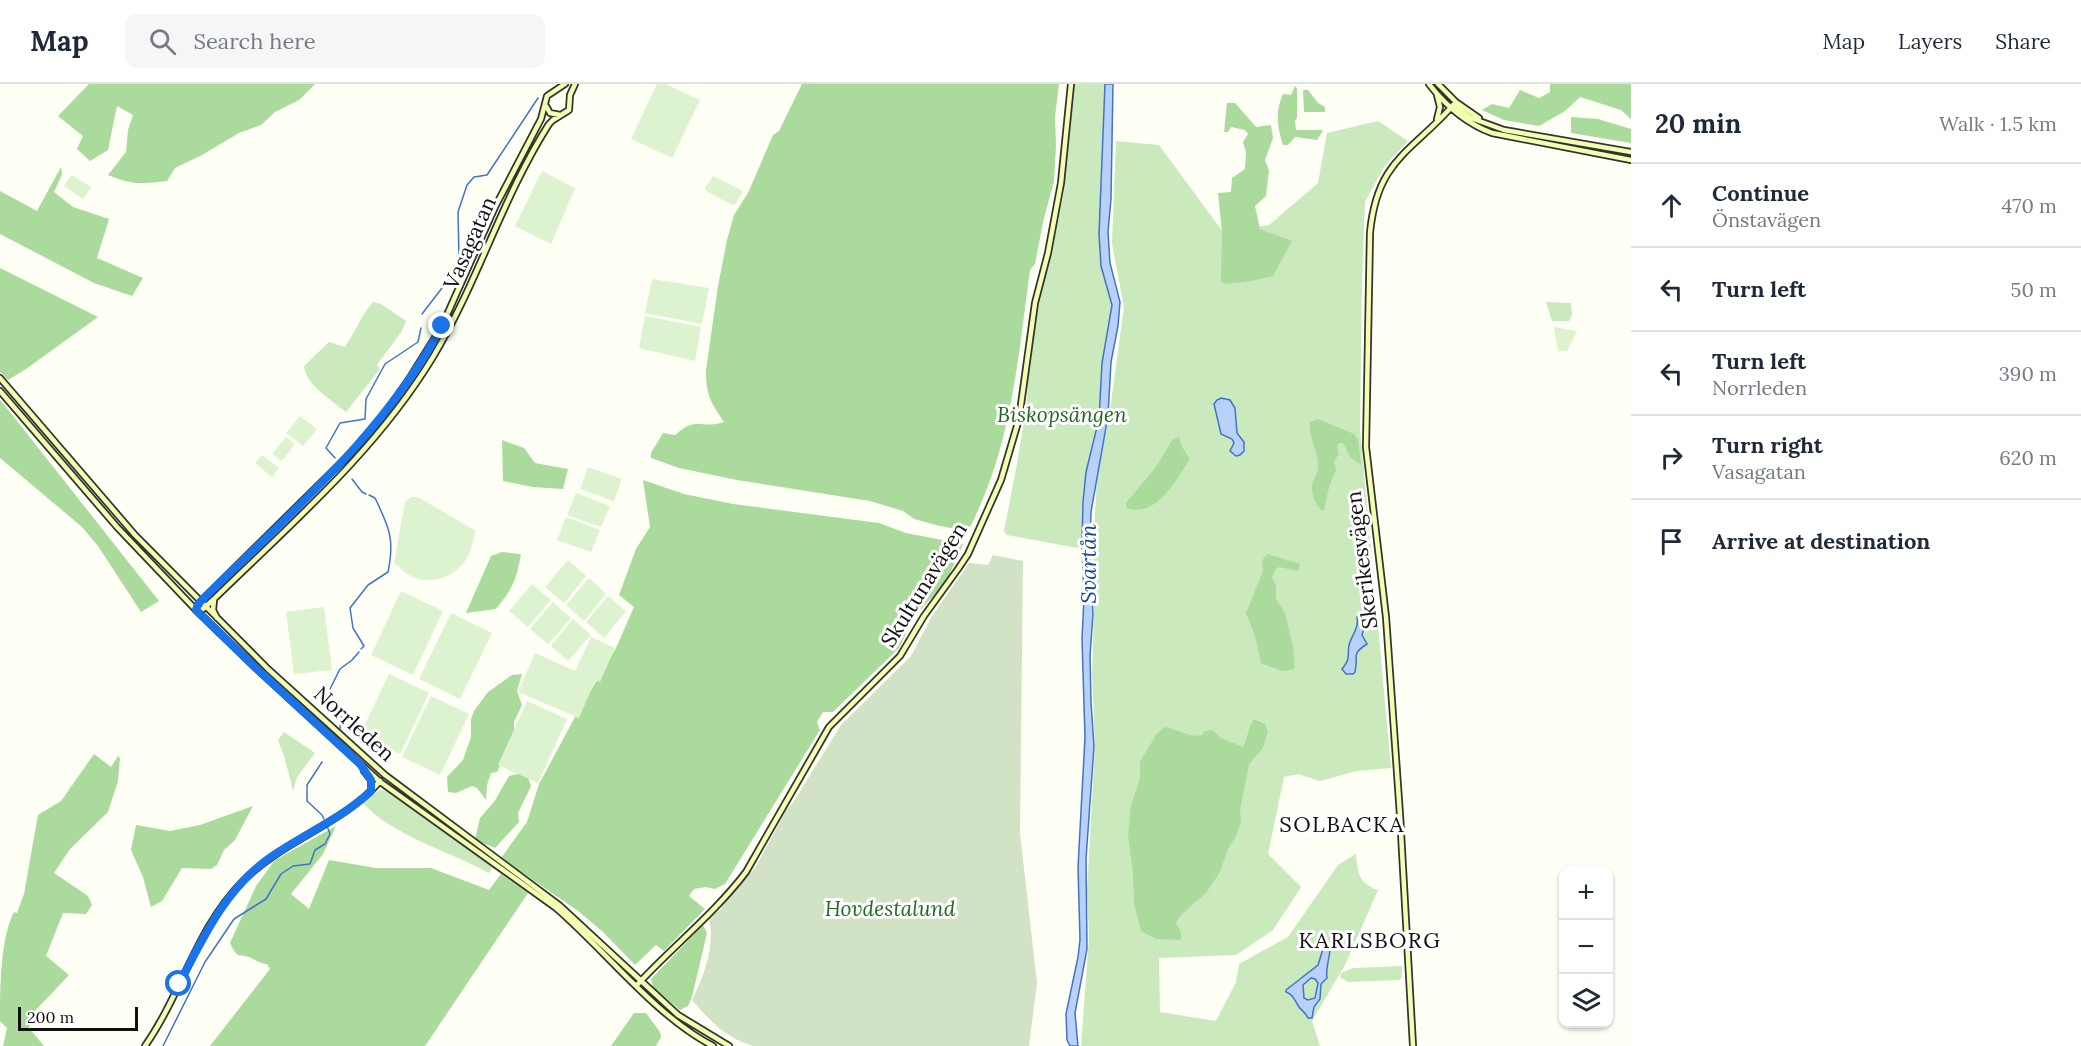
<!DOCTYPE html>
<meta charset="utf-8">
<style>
body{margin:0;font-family:Lora,serif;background:#f6f6f7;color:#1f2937}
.controls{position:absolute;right:18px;bottom:18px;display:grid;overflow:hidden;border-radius:12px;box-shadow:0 2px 4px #0004}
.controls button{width:54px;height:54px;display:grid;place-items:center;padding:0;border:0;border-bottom:2px solid #e0e1e3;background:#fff;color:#1f2937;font:30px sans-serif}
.scale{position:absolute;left:18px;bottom:15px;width:120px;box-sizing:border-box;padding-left:6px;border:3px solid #111;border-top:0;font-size:16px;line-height:21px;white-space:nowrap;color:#111;-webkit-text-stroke:4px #fff;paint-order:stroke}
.stop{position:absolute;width:18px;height:18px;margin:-14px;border:4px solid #1a73e8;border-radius:50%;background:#fff}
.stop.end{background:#1a73e8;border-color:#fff;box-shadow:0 2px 6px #0008}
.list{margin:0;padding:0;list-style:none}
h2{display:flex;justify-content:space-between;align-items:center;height:78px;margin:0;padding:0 24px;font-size:26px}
h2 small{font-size:20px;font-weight:400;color:#747a83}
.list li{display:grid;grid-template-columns:39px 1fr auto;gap:18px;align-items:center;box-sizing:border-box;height:84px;padding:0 24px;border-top:2px solid #e0e1e3}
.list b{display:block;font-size:22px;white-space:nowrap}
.list p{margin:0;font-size:20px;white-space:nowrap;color:#747a83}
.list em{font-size:20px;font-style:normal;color:#747a83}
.icon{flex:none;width:33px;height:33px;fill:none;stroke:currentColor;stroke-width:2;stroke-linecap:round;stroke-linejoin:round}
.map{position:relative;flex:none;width:1631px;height:962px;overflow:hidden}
header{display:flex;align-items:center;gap:36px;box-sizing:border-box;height:84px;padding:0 30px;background:#fff;border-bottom:2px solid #e0e1e3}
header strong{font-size:28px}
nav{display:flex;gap:33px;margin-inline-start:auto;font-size:21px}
.search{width:420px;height:54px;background:#f6f6f7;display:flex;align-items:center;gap:15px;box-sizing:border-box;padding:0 21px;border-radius:12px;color:#747a83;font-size:22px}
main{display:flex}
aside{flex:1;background:#fff}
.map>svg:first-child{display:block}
.green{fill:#caeabd}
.forest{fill:#aadb9c}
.cemetery{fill:#d1e3c4}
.pitch{fill:#ddf2cf}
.water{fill:#b9d1f6;stroke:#4073ce;stroke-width:1.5;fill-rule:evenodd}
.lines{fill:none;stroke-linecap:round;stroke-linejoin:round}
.stream{stroke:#4073ce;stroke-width:1.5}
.secondary-casing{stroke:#333;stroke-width:8}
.secondary{stroke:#f4feb1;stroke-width:4.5}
.route{stroke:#1a73e8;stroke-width:8}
.labels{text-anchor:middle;stroke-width:6;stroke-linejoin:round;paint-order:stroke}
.street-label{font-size:21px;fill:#111;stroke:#fff}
.park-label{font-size:21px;font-style:italic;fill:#206a22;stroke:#fff}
.water-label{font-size:22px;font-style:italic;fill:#1845a4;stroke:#fff}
.neighbourhood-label{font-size:22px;letter-spacing:1.5px;fill:#111;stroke:#fff}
</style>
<header>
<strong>Map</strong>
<div class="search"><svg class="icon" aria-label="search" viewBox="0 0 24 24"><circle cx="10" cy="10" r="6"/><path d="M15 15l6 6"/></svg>Search here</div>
<nav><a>Map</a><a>Layers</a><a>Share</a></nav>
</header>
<main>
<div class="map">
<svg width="1631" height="962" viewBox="0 0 1631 962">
<rect width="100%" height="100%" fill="#fefff5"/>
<path class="green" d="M 1073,0 L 1105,0 L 1099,150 L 1101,182 L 1112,221 L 1102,279 L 1099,335 L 1086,388 L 1082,461 L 1078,464 L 1007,451 L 1004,447 L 1016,385 L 1026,326 L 1030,269 L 1043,199 L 1052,168 L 1064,107 Z
M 1378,37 L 1408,57 L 1384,83 L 1365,118 L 1362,197 L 1360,345 L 1391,684 L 1357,687 L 1320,697 L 1298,690 L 1284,693 L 1268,770 L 1301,803 L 1273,846 L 1236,871 L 1159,874 L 1160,928 L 1216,937 L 1236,898 L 1239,880 L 1288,853 L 1338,781 L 1356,770 C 1358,789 1358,799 1378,806 L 1345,881 L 1312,937 L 1320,962 L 1081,962 L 1089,854 L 1087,807 L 1095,661 L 1092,590 L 1094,529 L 1092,482 L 1097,393 L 1109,333 L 1124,223 L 1112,160 L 1116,57 L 1159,61 L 1223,148 L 1269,141 L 1318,99 L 1327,49 Z
M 373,218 L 381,220 L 406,237 L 402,247 L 377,281 L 380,285 L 346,328 C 332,316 306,302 304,282 L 329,258 L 345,263 C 356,247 360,233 373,218 Z
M 1546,218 L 1571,219 L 1572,231 L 1569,237 L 1552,237 Z
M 284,648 L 315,669 L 297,693 L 293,707 L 285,675 L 278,656 Z
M 379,706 L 387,707 L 494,782 L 489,789 C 449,767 391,751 362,718 Z
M 1402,882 L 1402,893 L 1400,896 L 1348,898 L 1340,893 L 1341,889 L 1353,884 Z"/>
<path class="forest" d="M 89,0 L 315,0 L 299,16 L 275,28 L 261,41 L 239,49 L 202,71 L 175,84 L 167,97 C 141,100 132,101 108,91 L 126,68 L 128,46 L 133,31 L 117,22 L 108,66 L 90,77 L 77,65 L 83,52 L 58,32 Z
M 802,0 L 1059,0 L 1055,33 L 1056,62 L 1054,97 L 1043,138 L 1035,180 L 1030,186 C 1018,275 1011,366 968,447 L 940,442 L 914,435 L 903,427 L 870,417 L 737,396 L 679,384 L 651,374 L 651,369 L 663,349 L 675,351 C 697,331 700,346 724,338 C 710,317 706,311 706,286 L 718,202 L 727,156 L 734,131 L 748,109 L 773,51 L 779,47 Z
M 1550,0 L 1631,0 L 1631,35 L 1621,26 L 1580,13 L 1565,27 L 1539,42 L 1504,36 L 1482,26 L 1492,20 L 1509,24 L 1520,6 L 1539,14 L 1550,8 Z
M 1295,2 L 1297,4 L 1297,34 L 1295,37 L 1296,46 L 1323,46 L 1317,56 L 1295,53 L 1288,61 L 1283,61 C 1277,42 1275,28 1283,10 L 1291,11 Z
M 1303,6 L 1308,6 L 1318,19 L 1325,23 L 1325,28 L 1304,28 Z
M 1227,19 L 1235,19 L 1256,43 L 1271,41 L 1273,54 L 1265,76 L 1269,86 L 1266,112 L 1255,122 L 1260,145 L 1292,157 L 1273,192 L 1251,197 L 1225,200 L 1221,197 L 1222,148 L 1218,109 L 1231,108 L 1232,94 L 1245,85 L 1246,68 L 1243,58 L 1248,50 L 1245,46 L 1231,43 L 1228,48 L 1224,48 Z
M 1571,33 L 1598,35 L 1631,45 L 1631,59 L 1571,49 Z
M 61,83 L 62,90 L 54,108 L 73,123 L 109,135 L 97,174 L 143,194 L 132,212 L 94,199 L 0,150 L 0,107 L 37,127 Z
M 0,184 L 98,233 L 26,285 L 8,296 L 0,288 Z
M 0,316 L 6,323 L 159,517 L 141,528 L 98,462 L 82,443 L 0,374 Z
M 1318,335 L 1354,350 L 1358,355 L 1361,380 C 1348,375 1349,369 1343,359 L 1339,359 L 1337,363 L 1339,370 L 1334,377 L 1336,386 L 1329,403 L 1324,426 L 1322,427 C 1316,421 1311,411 1312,401 C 1313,395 1318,390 1318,384 C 1319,368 1308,353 1310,338 Z
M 1179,353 L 1182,363 L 1190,375 C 1177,394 1157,435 1127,424 L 1126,419 L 1156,383 L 1172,356 Z
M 502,356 L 524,364 L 535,379 L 568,385 L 563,405 L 533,403 L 503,397 Z
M 643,396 L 684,410 L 733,420 L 879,439 L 906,449 L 963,460 L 946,498 L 914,533 L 899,564 L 833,628 L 823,628 L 817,638 L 820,646 L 725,800 L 715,805 L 706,803 L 694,805 L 689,812 L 705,825 L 664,867 L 656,861 L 635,881 L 603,848 L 578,827 L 501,774 L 527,738 L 539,700 L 575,633 L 616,564 L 634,523 L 619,511 L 636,465 L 650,443 Z
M 502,468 L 521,470 C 516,497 513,504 496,525 L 466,529 L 491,472 Z
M 1268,470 L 1300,480 L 1298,487 L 1279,483 L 1276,485 L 1272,493 L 1276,502 L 1276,515 L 1285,529 L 1293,563 L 1295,585 L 1282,587 L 1261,579 L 1255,552 L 1246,529 L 1263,487 L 1262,479 L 1264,473 Z
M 522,590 L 517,607 L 522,621 L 514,638 L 514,652 L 497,688 L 491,689 L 487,701 L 486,716 L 477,704 L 472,702 L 456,709 L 448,708 L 447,693 L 463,676 L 471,653 L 471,635 L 474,627 L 488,608 L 512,591 Z
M 1254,635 L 1265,640 L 1268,647 L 1263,664 L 1249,680 L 1240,726 L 1241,738 L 1236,752 L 1228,765 L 1220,788 L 1206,809 L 1180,832 L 1176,839 L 1181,849 L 1181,856 L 1156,855 L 1141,847 L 1134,820 L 1133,789 L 1128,751 L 1131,721 L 1140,694 L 1140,678 L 1156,651 L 1164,643 C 1178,644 1188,655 1202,651 L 1205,647 L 1212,646 L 1221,654 L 1243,663 C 1248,654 1248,643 1254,635 Z
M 94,670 L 111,683 L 118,672 L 120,674 L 118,697 L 108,728 L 70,765 L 54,789 L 88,812 L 92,821 L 86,830 L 63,829 L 46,872 L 69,891 L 33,929 L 29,944 L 44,962 L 3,962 L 7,944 L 0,937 C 0,907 0,855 14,828 L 17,829 L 24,810 L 38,731 L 61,717 Z
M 526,688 L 531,702 L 518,729 L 519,738 L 495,764 L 475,756 L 480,734 L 494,718 L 509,692 Z
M 253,722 L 235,756 L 224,766 L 217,781 L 211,785 L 182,784 L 162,817 L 151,823 L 143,793 L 131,766 L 136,741 L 170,747 L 200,741 Z
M 336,742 L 323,770 L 291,810 L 309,825 L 329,776 L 376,784 L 431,784 L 489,806 L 501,790 L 528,809 L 425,962 L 210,962 L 270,885 L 267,880 C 260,879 259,878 253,875 C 240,867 239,879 230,859 L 256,802 L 275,776 Z
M 703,841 L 707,849 L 692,913 L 688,922 L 680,926 L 653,903 L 651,895 Z
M 634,929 L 646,929 L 660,948 L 661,953 L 656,962 L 611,962 Z"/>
<path class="cemetery" d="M 993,471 L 1023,477 L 1020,749 L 1037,899 L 1029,962 L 753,962 C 726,954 710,937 692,916 C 705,890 715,862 709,834 L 720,826 L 735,805 L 755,784 L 787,725 L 792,720 L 841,641 L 911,572 L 932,532 L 969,479 L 988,481 Z"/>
<path class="pitch" d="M 657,0 L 665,0 L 700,16 L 672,74 L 631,55 Z
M 542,87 L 575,104 L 551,160 L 515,142 Z
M 72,91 L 91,103 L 83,115 L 64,102 Z
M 713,92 L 741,106 L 742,109 L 736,120 L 732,121 L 706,107 L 705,104 Z
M 652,195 L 709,204 L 702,240 L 645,229 Z
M 645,232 L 701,243 L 695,277 L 639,264 Z
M 1554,243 L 1577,247 L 1567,267 L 1558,267 Z
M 300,332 L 317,345 L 303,362 L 286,349 Z
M 286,353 L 295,360 L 282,377 L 272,370 Z
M 262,371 L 279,384 L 272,393 L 255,379 Z
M 588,383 L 622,395 L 614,417 L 580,405 Z
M 576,409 L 610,422 L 601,443 L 567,431 Z
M 411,413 L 418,413 L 476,447 C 473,456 471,466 467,474 C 455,494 429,502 409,491 C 404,488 399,483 394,479 L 405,418 Z
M 566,433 L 600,446 L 591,468 L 557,456 Z
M 568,476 L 586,492 L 564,519 L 545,503 Z
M 589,494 L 606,510 L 584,537 L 566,521 Z
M 532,500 L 551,516 L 528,543 L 509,527 Z
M 401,507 L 443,527 L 413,591 L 371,571 Z
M 608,512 L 626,527 L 604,554 L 586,538 Z
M 553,518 L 571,534 L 548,560 L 530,545 Z
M 324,523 L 332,586 L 294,590 L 286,528 Z
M 451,529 L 492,549 L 460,615 L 419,595 Z
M 573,535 L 591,551 L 568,577 L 551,562 Z
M 591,553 L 615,564 L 600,598 L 595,597 L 579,634 L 518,608 L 535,569 L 575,587 Z
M 389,590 L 429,609 L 400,670 L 360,651 Z
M 431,612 L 469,630 L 440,691 L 402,673 Z
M 527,617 L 567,635 L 538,699 L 498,681 Z"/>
<path class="water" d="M 1105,0 L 1113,0 L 1111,115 L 1108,148 L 1110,179 L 1120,218 L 1118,242 L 1111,278 L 1108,332 L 1091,428 L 1090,477 L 1093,530 L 1090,572 L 1091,618 L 1094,662 L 1086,775 L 1087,865 L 1075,929 L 1078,962 L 1070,962 L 1067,956 L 1066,930 L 1078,873 L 1080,856 L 1078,783 L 1085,653 L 1082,555 L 1084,514 L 1082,461 L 1083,418 L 1086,388 L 1099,335 L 1102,279 L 1112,221 L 1101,182 L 1099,150 Z
M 1221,314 L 1230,316 L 1235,324 L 1237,349 L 1244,358 L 1244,367 L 1240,371 L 1236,372 L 1230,367 L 1234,359 L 1232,355 L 1221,350 L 1214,320 L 1217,316 Z
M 1359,531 L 1367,533 L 1362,551 L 1367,560 C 1350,571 1359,571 1355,588 L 1353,590 L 1346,590 L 1342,585 C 1351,574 1347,573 1349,561 C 1352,550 1359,545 1357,533 Z
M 1330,861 C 1331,872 1325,883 1327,894 L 1321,900 L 1320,915 L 1314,923 L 1312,934 L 1308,934 C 1305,928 1302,927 1299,923 C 1294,916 1294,911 1286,908 L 1286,906 L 1318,881 L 1323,865 ZM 1311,894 L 1315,895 L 1318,899 L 1315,914 L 1308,916 L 1304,914 L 1303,901 Z"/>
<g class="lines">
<path class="stream" d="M 422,230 L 452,191 L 459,175 L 458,128 L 467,101 L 474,93 L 487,91 L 538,14
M 335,374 L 326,364 L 340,339 L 365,335 L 366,315 L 385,280 L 418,258 L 421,244
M 352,395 L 362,408 L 366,410
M 361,565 L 364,562 L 353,544 L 350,524 L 368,501 L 388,488 C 395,455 389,443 375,414 L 369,411
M 340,645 L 341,632 L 330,605 L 340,585 L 352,576 L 359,568
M 322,678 L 307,701 L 307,717 L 322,731 L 324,735
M 163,962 L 205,878 L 234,835 L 266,815 L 281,790 L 293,782 L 310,780 L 315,766 L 325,760 L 330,750 L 327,742"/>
<defs>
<path id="secondary" d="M 1429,0 C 1446,22 1465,39 1492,49 L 1631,76
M 1438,0 L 1456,18 L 1479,34
M 1437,11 L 1440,23 L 1437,35
M 1453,21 L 1471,34 L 1504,46 L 1631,68
M 546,22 L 550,29 L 560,31
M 0,294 L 135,451 L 268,585 L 385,691 L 559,821 L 678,931 L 729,962
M 0,307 L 117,443 L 196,526 L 257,585 L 379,697 L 556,824 C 607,868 654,931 713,962
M 214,516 L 213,526 L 217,534
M 196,526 L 203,525 L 214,515 C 292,439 376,367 433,273 C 478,198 502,114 549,40 L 553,36 L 569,26 L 570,11 L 575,0
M 196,526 L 198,520 L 354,366 L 383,332 L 409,295 L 442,242 L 495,123 L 541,35 L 547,12 L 565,0
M 364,687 L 371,696 L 371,706
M 637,901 C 673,862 714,830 746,788 L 829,643 L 900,572 L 924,532 L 958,485 L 968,470 L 1001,396 L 1019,335 L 1035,219 L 1048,169 L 1061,99 L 1071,0
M 145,962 C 182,909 197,843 243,797 C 283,756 344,740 380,697
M 1413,962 L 1400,731 L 1386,533 L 1366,363 L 1370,149 C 1377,74 1413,68 1456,18"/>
</defs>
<use href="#secondary" class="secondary-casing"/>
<use href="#secondary" class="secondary"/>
</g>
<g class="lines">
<path class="route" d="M 179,900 C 203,854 225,806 268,775 C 302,751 341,735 371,707 L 371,696 L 360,680 L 257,585 L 196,526 L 198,520 C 286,432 382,354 442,242"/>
</g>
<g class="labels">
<g class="street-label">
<text transform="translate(470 159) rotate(-66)" y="7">Vasagatan</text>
<text transform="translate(1362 476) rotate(-97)" y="7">Skerikesvägen</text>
<text transform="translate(924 501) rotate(-58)" y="7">Skultunavägen</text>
<text transform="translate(354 640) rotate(42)" y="7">Norrleden</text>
</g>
<g class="park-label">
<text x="1062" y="338">Biskopsängen</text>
<text x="890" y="832">Hovdestalund</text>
</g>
<g class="water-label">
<text transform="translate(1088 480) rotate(-90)" y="8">Svartån</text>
</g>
<g class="neighbourhood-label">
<text x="1342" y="748">SOLBACKA</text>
<text x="1370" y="864">KARLSBORG</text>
</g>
</g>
</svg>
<div class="controls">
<button>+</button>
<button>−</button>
<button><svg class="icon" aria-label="layers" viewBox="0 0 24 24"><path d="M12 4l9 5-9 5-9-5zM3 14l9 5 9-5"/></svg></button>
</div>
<div class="scale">200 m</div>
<div class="stop" style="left:179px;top:900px"></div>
<div class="stop end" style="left:442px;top:242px"></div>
</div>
<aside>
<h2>20 min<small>Walk · 1.5 km</small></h2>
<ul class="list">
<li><svg class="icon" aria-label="ahead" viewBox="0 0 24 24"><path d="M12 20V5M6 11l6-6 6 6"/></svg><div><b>Continue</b><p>Önstavägen</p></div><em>470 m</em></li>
<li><svg class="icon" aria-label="left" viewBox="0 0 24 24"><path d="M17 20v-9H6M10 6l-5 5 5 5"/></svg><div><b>Turn left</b></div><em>50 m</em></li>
<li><svg class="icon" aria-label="left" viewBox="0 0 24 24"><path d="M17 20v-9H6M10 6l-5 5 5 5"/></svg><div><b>Turn left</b><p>Norrleden</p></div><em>390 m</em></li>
<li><svg class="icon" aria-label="right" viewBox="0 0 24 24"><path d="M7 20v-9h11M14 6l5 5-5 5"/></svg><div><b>Turn right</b><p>Vasagatan</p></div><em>620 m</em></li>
<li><svg class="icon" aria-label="arrive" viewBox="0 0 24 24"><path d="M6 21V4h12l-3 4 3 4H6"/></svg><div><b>Arrive at destination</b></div></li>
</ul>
</aside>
</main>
